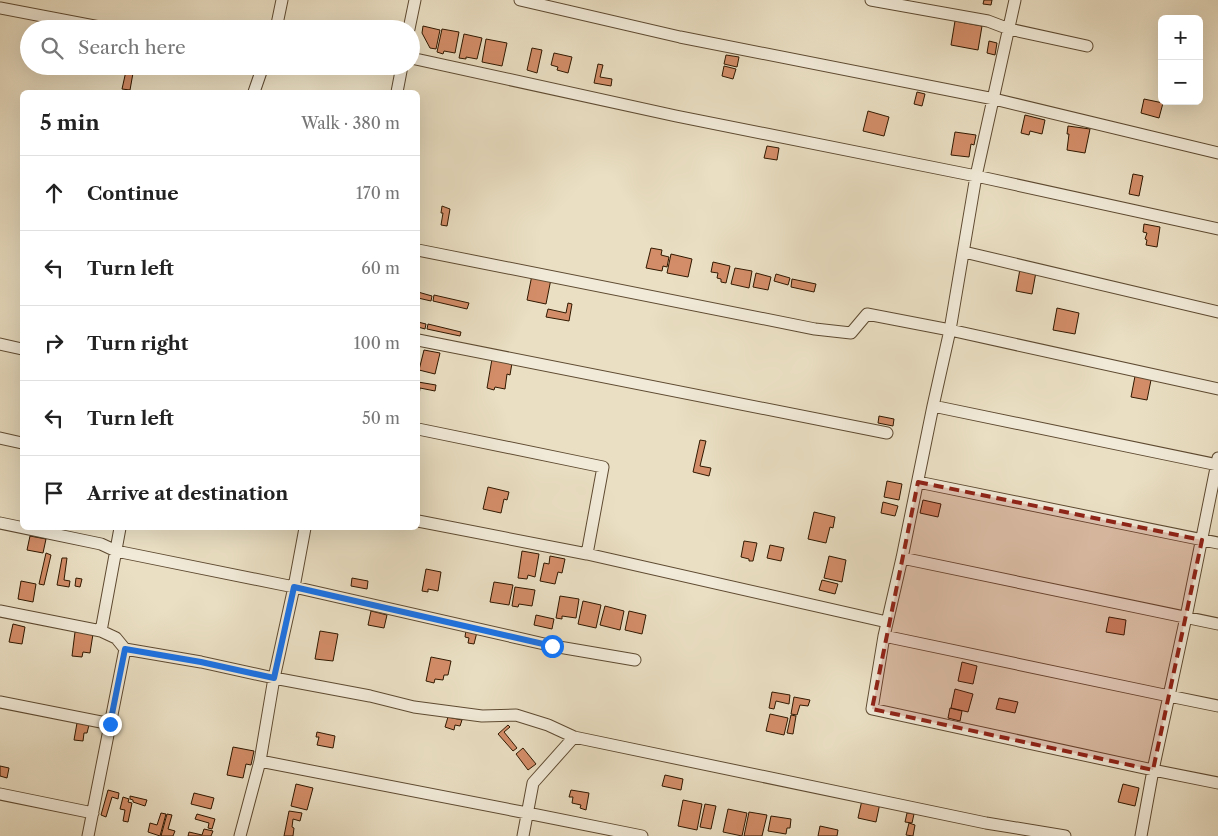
<!DOCTYPE html>
<meta charset="utf-8">
<style>
body{margin:0;font-family:"Libre Caslon Text",serif;background:#f6f6f6;color:#222}
.controls{position:absolute;right:15px;top:15px;display:grid;overflow:hidden;border-radius:8px;box-shadow:0 5px 20px #0002}
.controls button{width:45px;height:45px;display:grid;place-items:center;padding:0;border:0;border-bottom:1px solid #e0e0e0;background:#fff;color:#222;font:25px sans-serif}
.stop{position:absolute;width:15px;height:15px;margin:-11px;border:4px solid #1a73e8;border-radius:50%;background:#fff}
.stop.end{background:#1a73e8;border-color:#fff;box-shadow:0 1px 5px #0008}
.list{margin:0;padding:0;list-style:none}
h2{display:flex;justify-content:space-between;align-items:center;height:65px;margin:0;padding:0 20px;font-size:21px}
h2 small{font-size:16px;font-weight:400;color:#767676}
.list li{display:grid;grid-template-columns:32px 1fr auto;gap:15px;align-items:center;box-sizing:border-box;height:75px;padding:0 20px;border-top:1px solid #e0e0e0}
.list b{display:block;font-size:19px;white-space:nowrap}
.list em{font-size:16px;font-style:normal;color:#767676}
.icon{flex:none;width:28px;height:28px;fill:none;stroke:currentColor;stroke-width:2;stroke-linecap:round;stroke-linejoin:round}
.map{position:relative;flex:none;width:1218px;height:836px;overflow:hidden}
.search{position:absolute;background:#fff;box-shadow:0 5px 20px #0002;left:20px;top:20px;width:400px;height:55px;display:flex;align-items:center;gap:12px;box-sizing:border-box;padding:0 18px;border-radius:28px;color:#767676;font-size:19px}
.panel{position:absolute;background:#fff;box-shadow:0 5px 20px #0002;left:20px;top:90px;width:400px;height:440px;border-radius:8px}
.map>svg:first-child{display:block}
.building{fill:#d38d68;stroke:#301800}
.lines{fill:none;stroke-linecap:round;stroke-linejoin:round}
.minor-casing{stroke:#5e4a31;stroke-width:13}
.minor{stroke:#f1ead8;stroke-width:11}
.route{stroke:#1a73e8;stroke-width:6}
.marked{fill:#8f2418;fill-opacity:0.2;stroke:#8f2418;stroke-width:4;stroke-dasharray:10 6;stroke-linejoin:round}
</style>
<div class="map">
<svg width="1218" height="836" viewBox="0 0 1218 836">
<rect width="100%" height="100%" fill="#eadfc3"/>
<filter id="stains"><feTurbulence type="fractalNoise" baseFrequency=".004" numOctaves="4"/><feColorMatrix values="0 0 0 0 .2 0 0 0 0 .09 0 0 0 0 .02 0 0 0 .5 -.17"/></filter>
<radialGradient id="worn" r=".72"><stop offset=".6" stop-color="#630" stop-opacity="0"/><stop offset="1" stop-color="#630" stop-opacity=".3"/></radialGradient>
<path class="building" d="M 984,0 L 992,0 L 991,5 L 983,4 Z
M 955,21 L 982,26 L 978,50 L 951,45 Z
M 423,26 L 440,30 L 436,49 L 430,48 L 422,33 Z
M 442,29 L 459,32 L 455,53 L 444,51 L 443,54 L 437,52 Z
M 464,34 L 482,38 L 477,59 L 466,57 L 466,59 L 459,58 Z
M 486,39 L 507,43 L 502,66 L 482,62 Z
M 989,41 L 997,43 L 995,55 L 987,53 Z
M 532,48 L 542,50 L 537,73 L 527,70 Z
M 554,53 L 572,57 L 568,73 L 557,70 L 558,67 L 551,65 Z
M 726,55 L 739,57 L 737,67 L 724,64 Z
M 598,64 L 603,65 L 600,77 L 612,79 L 611,86 L 594,83 Z
M 724,66 L 736,69 L 733,79 L 722,76 Z
M 126,71 L 133,73 L 130,90 L 122,89 Z
M 917,92 L 925,94 L 922,106 L 914,104 Z
M 1144,99 L 1163,103 L 1159,118 L 1141,113 Z
M 868,111 L 889,117 L 884,136 L 863,131 Z
M 1025,115 L 1045,120 L 1042,134 L 1030,131 L 1029,135 L 1021,133 Z
M 1068,126 L 1090,129 L 1085,153 L 1067,150 L 1069,134 L 1067,134 Z
M 955,132 L 976,135 L 974,145 L 971,144 L 969,157 L 951,155 Z
M 767,146 L 779,148 L 777,160 L 764,158 Z
M 1133,174 L 1143,176 L 1139,196 L 1129,194 Z
M 442,206 L 450,209 L 447,226 L 441,225 L 443,213 L 441,213 Z
M 1144,224 L 1160,227 L 1157,247 L 1146,245 L 1147,240 L 1145,239 L 1147,233 L 1143,232 Z
M 651,248 L 662,250 L 661,255 L 669,257 L 667,267 L 663,266 L 662,271 L 646,268 Z
M 671,254 L 692,259 L 688,277 L 667,273 Z
M 713,262 L 730,266 L 726,283 L 721,282 L 721,279 L 717,278 L 718,273 L 711,272 Z
M 735,268 L 752,271 L 749,288 L 731,284 Z
M 1020,269 L 1036,272 L 1032,294 L 1016,291 Z
M 756,273 L 771,277 L 768,290 L 753,287 Z
M 776,274 L 790,278 L 788,285 L 774,281 Z
M 532,275 L 551,279 L 546,304 L 527,300 Z
M 792,279 L 816,284 L 814,292 L 791,287 Z
M 418,292 L 432,296 L 431,301 L 418,298 Z
M 434,295 L 469,303 L 467,309 L 433,301 Z
M 568,303 L 572,304 L 569,321 L 546,317 L 548,309 L 566,313 Z
M 1057,308 L 1079,313 L 1075,334 L 1053,330 Z
M 418,322 L 426,324 L 425,329 L 418,327 Z
M 428,324 L 461,332 L 460,336 L 427,329 Z
M 424,350 L 440,353 L 435,374 L 419,370 Z
M 492,359 L 512,363 L 510,375 L 507,374 L 505,389 L 495,387 L 494,390 L 487,388 Z
M 1136,371 L 1152,375 L 1147,400 L 1131,397 Z
M 418,382 L 436,385 L 435,391 L 420,388 L 418,403 Z
M 879,416 L 894,419 L 893,426 L 878,423 Z
M 700,440 L 706,441 L 700,466 L 711,468 L 709,476 L 693,472 Z
M 887,481 L 902,484 L 899,500 L 884,497 Z
M 488,487 L 509,492 L 507,500 L 504,499 L 501,513 L 483,509 Z
M 923,500 L 941,504 L 938,517 L 920,513 Z
M 883,502 L 898,506 L 895,516 L 881,513 Z
M 814,512 L 835,517 L 833,528 L 830,527 L 826,543 L 808,539 Z
M 30,536 L 46,539 L 43,553 L 27,550 Z
M 744,541 L 757,543 L 753,561 L 749,561 L 749,559 L 741,557 Z
M 770,545 L 784,548 L 781,561 L 767,558 Z
M 522,551 L 539,554 L 535,577 L 528,575 L 527,579 L 518,578 Z
M 46,553 L 51,555 L 44,585 L 39,584 Z
M 550,556 L 565,559 L 562,573 L 558,572 L 555,584 L 540,581 L 544,563 L 549,564 Z
M 829,556 L 846,560 L 842,582 L 824,578 Z
M 62,558 L 67,558 L 64,580 L 70,581 L 69,587 L 57,585 Z
M 426,569 L 441,572 L 438,591 L 428,589 L 428,592 L 422,591 Z
M 76,578 L 82,579 L 80,587 L 75,586 Z
M 352,578 L 368,581 L 367,589 L 351,586 Z
M 822,580 L 838,584 L 835,594 L 819,590 Z
M 21,581 L 36,584 L 33,602 L 18,599 Z
M 494,582 L 513,585 L 509,605 L 490,602 Z
M 515,587 L 535,590 L 532,606 L 519,604 L 518,607 L 512,606 Z
M 560,596 L 579,599 L 576,618 L 562,616 L 562,619 L 556,618 Z
M 583,601 L 601,605 L 596,628 L 578,624 Z
M 605,606 L 624,611 L 620,630 L 600,625 Z
M 371,611 L 387,615 L 384,628 L 368,625 Z
M 629,611 L 646,615 L 642,634 L 625,630 Z
M 536,615 L 554,619 L 552,629 L 534,625 Z
M 1109,617 L 1126,620 L 1124,635 L 1106,632 Z
M 13,624 L 25,627 L 22,644 L 9,642 Z
M 466,630 L 477,632 L 474,644 L 468,643 L 469,638 L 465,637 Z
M 320,631 L 338,634 L 333,661 L 315,659 Z
M 75,632 L 93,634 L 90,653 L 83,652 L 82,657 L 72,656 Z
M 431,657 L 451,661 L 448,675 L 444,675 L 443,680 L 435,679 L 434,683 L 426,681 Z
M 962,662 L 977,666 L 973,684 L 958,681 Z
M 955,689 L 973,694 L 968,712 L 951,708 Z
M 772,692 L 790,695 L 789,704 L 776,701 L 774,709 L 769,708 Z
M 794,697 L 810,700 L 808,706 L 800,705 L 797,715 L 791,714 Z
M 999,698 L 1018,702 L 1015,713 L 996,709 Z
M 950,708 L 962,711 L 960,721 L 948,718 Z
M 770,714 L 788,718 L 784,735 L 766,731 Z
M 791,715 L 796,716 L 793,734 L 787,733 Z
M 448,717 L 462,720 L 460,726 L 455,725 L 454,730 L 445,727 Z
M 77,723 L 89,725 L 87,733 L 84,733 L 83,741 L 74,740 Z
M 508,725 L 510,727 L 504,732 L 517,748 L 513,751 L 498,734 Z
M 317,732 L 335,736 L 333,748 L 317,745 L 319,737 L 316,737 Z
M 233,747 L 254,751 L 251,765 L 246,764 L 243,778 L 227,775 Z
M 523,748 L 536,764 L 528,770 L 516,754 Z
M 0,766 L 9,768 L 7,778 L 0,776 Z
M 665,775 L 683,779 L 681,790 L 662,786 Z
M 296,784 L 313,788 L 307,810 L 291,806 Z
M 1123,784 L 1139,788 L 1135,806 L 1118,802 Z
M 108,790 L 119,793 L 118,799 L 112,797 L 106,817 L 101,815 Z
M 571,790 L 589,793 L 586,810 L 580,808 L 581,805 L 572,803 L 573,797 L 569,797 Z
M 194,793 L 214,798 L 211,809 L 191,804 Z
M 130,796 L 147,800 L 145,806 L 133,802 L 133,800 L 130,799 Z
M 123,797 L 129,799 L 128,802 L 132,803 L 128,822 L 123,821 L 125,810 L 120,809 Z
M 683,800 L 702,804 L 697,830 L 678,826 Z
M 862,800 L 880,803 L 876,822 L 858,818 Z
M 705,804 L 716,806 L 711,829 L 700,827 Z
M 728,809 L 747,813 L 742,836 L 723,832 Z
M 289,811 L 302,813 L 300,821 L 293,819 L 292,827 L 294,828 L 293,836 L 284,836 Z
M 749,812 L 767,815 L 762,836 L 744,836 Z
M 161,813 L 166,814 L 160,836 L 148,832 L 150,823 L 157,825 Z
M 907,813 L 914,814 L 912,823 L 905,822 Z
M 167,814 L 172,815 L 168,829 L 175,831 L 173,836 L 161,836 Z
M 197,814 L 215,819 L 212,829 L 208,828 L 209,823 L 195,819 Z
M 771,816 L 791,819 L 790,828 L 787,828 L 786,834 L 768,831 Z
M 909,823 L 915,825 L 913,836 L 906,835 Z
M 820,826 L 838,830 L 837,836 L 818,836 Z
M 204,829 L 213,831 L 211,836 L 188,836 L 189,832 L 202,835 Z"/>
<g class="lines">
<defs>
<path id="minor" d="M 520,0 L 680,37 L 994,99 L 1218,153
M 871,0 L 988,21 L 1009,29 L 1087,46
M 1015,0 L 976,176 L 950,330 L 933,406 L 902,558 L 884,636 L 872,709 L 1153,770 L 1218,783
M 0,8 L 110,29
M 276,29 L 282,0
M 409,29 L 415,0
M 411,58 L 676,116 L 976,176 L 1218,229
M 254,92 L 263,66
M 397,92 L 402,66
M 418,250 L 815,329 L 851,333 L 867,314 L 950,330 L 1218,389
M 964,252 L 1218,312
M 418,340 L 887,433
M 0,344 L 22,349
M 933,406 L 1218,465
M 418,429 L 603,467 L 587,554
M 0,438 L 22,443
M 918,482 L 1218,543
M 418,521 L 587,554 L 887,622
M 0,523 L 101,544 L 116,551 L 294,587 L 553,646 L 635,660
M 902,558 L 1218,624
M 0,611 L 101,631
M 884,636 L 1169,696 L 1218,706
M 125,649 L 201,662 L 274,678 L 370,696 L 414,707 L 482,716 L 516,715 L 548,725 L 574,737 L 986,823 L 1065,836
M 0,702 L 111,724
M 260,761 L 527,813 L 642,836
M 0,794 L 93,813
M 88,836 L 125,649 L 116,638 L 101,631 L 120,528
M 240,836 L 260,761 L 274,678 L 294,587 L 305,528
M 523,836 L 533,783 L 574,737
M 1141,836 L 1153,770 L 1186,617 L 1218,458"/>
</defs>
<use href="#minor" class="minor-casing"/>
<use href="#minor" class="minor"/>
</g>
<g class="lines">
<path class="route" d="M 110,724 L 125,649 L 201,662 L 274,678 L 294,587 L 552,646"/>
</g>
<path class="marked" d="M 918,482 L 1202,540 L 1153,770 L 872,709 Z"/>
<rect width="100%" height="100%" filter="url(#stains)"/>
<rect width="100%" height="100%" fill="url(#worn)"/>
</svg>
<div class="controls">
<button>+</button>
<button>−</button>
</div>
<div class="stop" style="left:552px;top:646px"></div>
<div class="stop end" style="left:110px;top:724px"></div>
<div class="search"><svg class="icon" aria-label="search" viewBox="0 0 24 24"><circle cx="10" cy="10" r="6"/><path d="M15 15l6 6"/></svg>Search here</div>
<section class="panel">
<h2>5 min<small>Walk · 380 m</small></h2>
<ul class="list">
<li><svg class="icon" aria-label="ahead" viewBox="0 0 24 24"><path d="M12 20V5M6 11l6-6 6 6"/></svg><div><b>Continue</b></div><em>170 m</em></li>
<li><svg class="icon" aria-label="left" viewBox="0 0 24 24"><path d="M17 20v-9H6M10 6l-5 5 5 5"/></svg><div><b>Turn left</b></div><em>60 m</em></li>
<li><svg class="icon" aria-label="right" viewBox="0 0 24 24"><path d="M7 20v-9h11M14 6l5 5-5 5"/></svg><div><b>Turn right</b></div><em>100 m</em></li>
<li><svg class="icon" aria-label="left" viewBox="0 0 24 24"><path d="M17 20v-9H6M10 6l-5 5 5 5"/></svg><div><b>Turn left</b></div><em>50 m</em></li>
<li><svg class="icon" aria-label="arrive" viewBox="0 0 24 24"><path d="M6 21V4h12l-3 4 3 4H6"/></svg><div><b>Arrive at destination</b></div></li>
</ul>
</section>
</div>
